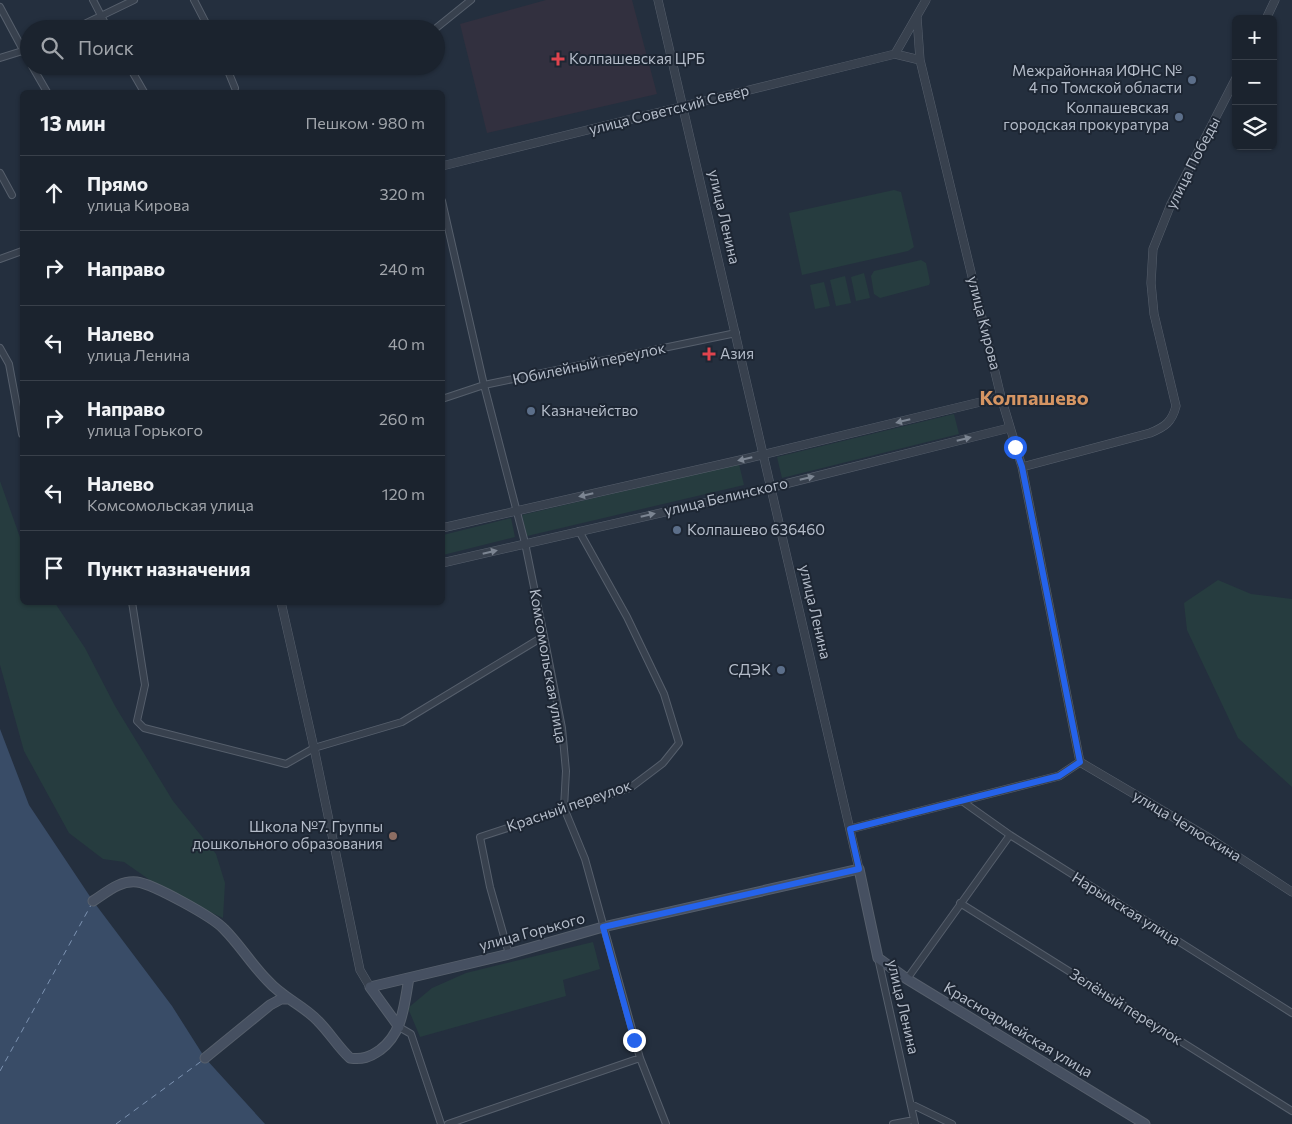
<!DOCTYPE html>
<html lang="ru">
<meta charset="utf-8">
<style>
body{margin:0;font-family:Commissioner,sans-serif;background:#282f3a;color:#f1f3f6}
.controls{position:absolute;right:15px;top:15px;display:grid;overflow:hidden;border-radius:8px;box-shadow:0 1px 4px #0004}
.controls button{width:45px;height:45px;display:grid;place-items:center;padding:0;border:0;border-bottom:1px solid #39404a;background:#1b232e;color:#f1f3f6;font:25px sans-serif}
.stop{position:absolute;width:15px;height:15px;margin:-11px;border:4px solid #2563eb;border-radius:50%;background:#fff}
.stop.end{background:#2563eb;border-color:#fff;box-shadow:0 1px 5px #0008}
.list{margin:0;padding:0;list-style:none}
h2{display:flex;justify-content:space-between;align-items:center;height:65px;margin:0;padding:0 20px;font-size:21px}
h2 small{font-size:16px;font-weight:400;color:#a0a4aa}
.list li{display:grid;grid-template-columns:32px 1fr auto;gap:15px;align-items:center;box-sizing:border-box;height:75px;padding:0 20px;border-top:1px solid #39404a}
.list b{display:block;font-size:19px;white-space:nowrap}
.list p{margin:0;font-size:16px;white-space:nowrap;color:#a0a4aa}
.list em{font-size:16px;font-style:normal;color:#a0a4aa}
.icon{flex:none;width:28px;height:28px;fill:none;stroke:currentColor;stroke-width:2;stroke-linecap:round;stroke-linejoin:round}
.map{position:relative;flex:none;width:1292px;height:1124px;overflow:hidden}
.search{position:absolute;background:#1b232e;box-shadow:0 1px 4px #0004;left:20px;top:20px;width:425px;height:55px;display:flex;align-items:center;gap:12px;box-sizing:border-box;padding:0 18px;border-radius:28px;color:#a0a4aa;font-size:19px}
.panel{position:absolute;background:#1b232e;box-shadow:0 1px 4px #0004;left:20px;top:90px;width:425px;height:515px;border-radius:8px}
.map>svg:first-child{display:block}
.medical{fill:#32303f}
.green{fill:#263c3f}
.water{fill:#394c67}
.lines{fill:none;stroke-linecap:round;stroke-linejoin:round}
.ferry{stroke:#7c92b1;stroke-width:1;stroke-dasharray:6 5;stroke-linecap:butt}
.minor-casing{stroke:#565f6c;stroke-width:8}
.tertiary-casing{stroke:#565f6c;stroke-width:9}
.secondary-casing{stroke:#565f6c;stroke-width:11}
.minor{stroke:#38414e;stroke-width:6}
.tertiary{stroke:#38414e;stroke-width:8}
.secondary{stroke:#465061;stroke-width:9}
.oneway{fill:#7c8592}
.route{stroke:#2563eb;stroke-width:6}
.health-dot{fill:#e0444e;stroke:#1d2633;stroke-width:2}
.service-dot{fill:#5c6f8a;stroke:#1d2633;stroke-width:2}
.education-dot{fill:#8d6e63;stroke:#1d2633;stroke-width:2}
.labels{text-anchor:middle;stroke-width:4;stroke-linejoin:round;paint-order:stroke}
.poi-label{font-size:15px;fill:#b4bcc9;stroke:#1d2633;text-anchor:start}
.street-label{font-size:15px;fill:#b4bcc9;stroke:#1d2633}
.district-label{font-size:20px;font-weight:bold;fill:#d59563;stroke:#1d2633}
</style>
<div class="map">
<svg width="1292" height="1124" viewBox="0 0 1292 1124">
<rect width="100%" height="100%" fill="#242f3e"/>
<path class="medical" d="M 546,0 L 632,0 L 657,94 L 487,133 L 460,24 Z"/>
<path class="green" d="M 894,190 L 901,192 L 914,247 L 908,251 L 802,275 L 789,213 Z
M 921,260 L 926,263 L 930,282 L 929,285 L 880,298 L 874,294 L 871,276 L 874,271 Z
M 864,273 L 870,298 L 856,301 L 851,277 Z
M 845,276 L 851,303 L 836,306 L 830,280 Z
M 824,282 L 830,306 L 815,309 L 810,285 Z
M 954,414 L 959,434 L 782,478 L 777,457 Z
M 739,464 L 744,485 L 527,536 L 522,515 Z
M 0,481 L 22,543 L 22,602 L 55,603 L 85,648 L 115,706 L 173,801 L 216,854 L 225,883 L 223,918 L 167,892 L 124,862 L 103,859 L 69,833 L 24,751 L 0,665 Z
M 511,518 L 515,537 L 443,555 L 443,535 Z
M 1218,580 L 1251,594 L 1292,599 L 1292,787 L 1238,738 L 1187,630 L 1184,603 Z
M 593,942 L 600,969 L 563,980 L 566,996 L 420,1037 L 408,1008 L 432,988 L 466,973 Z"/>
<path class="water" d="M 0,729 L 29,805 L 93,901 L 172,1006 L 205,1058 L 265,1124 L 0,1124 Z"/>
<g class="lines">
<path class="ferry" d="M 0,1071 L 91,905
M 116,1124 L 203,1060"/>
<defs>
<path id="minor" d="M 93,0 L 108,29
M 194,0 L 209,29
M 0,7 L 29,61
M 74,29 L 134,0
M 435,29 L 471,0
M 0,58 L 29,49
M 32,66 L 47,92
M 129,66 L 144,92
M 226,66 L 235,88
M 0,173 L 12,195
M 442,201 L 484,385 L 525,543 L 544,636 L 562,728 L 566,771 L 564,808 L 585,859 L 640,1058 L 666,1124
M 0,259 L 22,251
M 0,348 L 9,364 L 22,434
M 442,399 L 484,385 L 736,333
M 132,602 L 145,685 L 137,721 L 144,728 L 286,764 L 314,748 L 402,722 L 544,636
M 962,801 L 1010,835 L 1292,1013
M 960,903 L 1292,1111
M 509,954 L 490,887 L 480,837 L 630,788 L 663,763 L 679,743 L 664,694 L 627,617 L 579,531
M 878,958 L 915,1124
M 907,979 L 1010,835
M 399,1027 L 411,1034 L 441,1124
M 911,1104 L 952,1124
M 448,1124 L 640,1058
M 893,1124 L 914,1120"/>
<path id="tertiary" d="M 658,0 L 859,869
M 917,17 L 920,60 L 1001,397 L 1022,467 L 1080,762
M 1266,19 L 1275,0
M 895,54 L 926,0
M 442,166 L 895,54 L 920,60
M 1022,467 L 1150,433 C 1165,427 1172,422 1176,406 L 1154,314 L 1151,283 L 1153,249 L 1171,204 L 1236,78
M 442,528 L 749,458 L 1001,397
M 442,563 L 757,491 L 1009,428
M 281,602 L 314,748 L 360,970 L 370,987
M 1080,762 L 1209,838 L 1292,892
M 850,829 L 1059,776 L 1080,762"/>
<path id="secondary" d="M 93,901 C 107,892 120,880 137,882 C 153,884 213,917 224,929 C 240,945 252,965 268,981 C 283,998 303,1005 318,1021 C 330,1033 338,1047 350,1058 C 362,1060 370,1057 380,1050 C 403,1033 404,1005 409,978
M 399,1027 L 370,987 L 509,954 L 603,927 L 859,869 L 878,958 L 907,979 L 1145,1124
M 205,1058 L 270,1005 L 281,999 L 287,999"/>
</defs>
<use href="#minor" class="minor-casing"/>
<use href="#tertiary" class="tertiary-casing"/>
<use href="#secondary" class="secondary-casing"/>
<use href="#minor" class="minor"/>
<use href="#tertiary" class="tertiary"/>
<use href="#secondary" class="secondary"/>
</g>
<defs><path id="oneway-solid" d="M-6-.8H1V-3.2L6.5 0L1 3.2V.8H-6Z" transform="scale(1.25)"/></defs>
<g class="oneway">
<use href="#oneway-solid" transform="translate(903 421) rotate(166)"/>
<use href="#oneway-solid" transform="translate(964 439) rotate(-14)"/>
<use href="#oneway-solid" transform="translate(745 459) rotate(167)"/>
<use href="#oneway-solid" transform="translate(807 478) rotate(-14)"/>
<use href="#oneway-solid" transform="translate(586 495) rotate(167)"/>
<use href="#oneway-solid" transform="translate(648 515) rotate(-13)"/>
<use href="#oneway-solid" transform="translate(490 552) rotate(-13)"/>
</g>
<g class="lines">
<path class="route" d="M 634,1040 L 603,927 L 859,869 L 850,829 L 1059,776 L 1080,762 L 1022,467 L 1015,447"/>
</g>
<g class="health-dot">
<path d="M555.5 51.5h5v5h5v5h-5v5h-5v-5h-5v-5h5z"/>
<path d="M706.5 346.5h5v5h5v5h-5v5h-5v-5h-5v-5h5z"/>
</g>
<g class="service-dot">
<circle cx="1192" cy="80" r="5"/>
<circle cx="1179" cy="117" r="5"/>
<circle cx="531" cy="411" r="5"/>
<circle cx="677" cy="530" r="5"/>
<circle cx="781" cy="670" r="5"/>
</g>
<circle class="education-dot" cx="393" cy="836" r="5"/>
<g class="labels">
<g class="poi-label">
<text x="569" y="64">Колпашевская ЦРБ</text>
<text x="1182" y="76" text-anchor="end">Межрайонная ИФНС №<tspan x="1182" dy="17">4 по Томской области</tspan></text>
<text x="1169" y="113" text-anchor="end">Колпашевская<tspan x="1169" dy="17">городская прокуратура</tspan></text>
<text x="720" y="359">Азия</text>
<text x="541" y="416">Казначейство</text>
<text x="687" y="535">Колпашево 636460</text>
<text x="771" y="675" text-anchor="end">СДЭК</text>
<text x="383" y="832" text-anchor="end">Школа №7. Группы<tspan x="383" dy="17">дошкольного образования</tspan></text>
</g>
<g class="street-label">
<text transform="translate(669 110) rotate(-14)" y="5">улица Советский Север</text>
<text transform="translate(1193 163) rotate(-63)" y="5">улица Победы</text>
<text transform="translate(724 217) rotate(77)" y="5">улица Ленина</text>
<text transform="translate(984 323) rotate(76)" y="5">улица Кирова</text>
<text transform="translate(589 364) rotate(-12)" y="5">Юбилейный переулок</text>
<text transform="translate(726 497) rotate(-13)" y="5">улица Белинского</text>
<text transform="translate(815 612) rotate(77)" y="5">улица Ленина</text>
<text transform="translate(548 666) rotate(80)" y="5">Комсомольская улица</text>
<text transform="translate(569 806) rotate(-19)" y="5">Красный переулок</text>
<text transform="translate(1187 826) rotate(31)" y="5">улица Челюскина</text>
<text transform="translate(1126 909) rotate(32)" y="5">Нарымская улица</text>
<text transform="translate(532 932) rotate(-15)" y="5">улица Горького</text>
<text transform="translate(903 1007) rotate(77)" y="5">улица Ленина</text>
<text transform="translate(1126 1007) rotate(32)" y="5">Зелёный переулок</text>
<text transform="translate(1018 1030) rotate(31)" y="5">Красноармейская улица</text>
</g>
<g class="district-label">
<text x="1034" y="405">Колпашево</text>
</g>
</g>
</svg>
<div class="controls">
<button>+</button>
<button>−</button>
<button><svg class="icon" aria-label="layers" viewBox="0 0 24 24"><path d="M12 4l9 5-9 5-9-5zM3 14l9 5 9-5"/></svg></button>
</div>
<div class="stop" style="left:1015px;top:447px"></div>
<div class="stop end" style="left:634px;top:1040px"></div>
<div class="search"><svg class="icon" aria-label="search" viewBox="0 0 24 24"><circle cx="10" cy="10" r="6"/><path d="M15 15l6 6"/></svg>Поиск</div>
<section class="panel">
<h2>13 мин<small>Пешком · 980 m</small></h2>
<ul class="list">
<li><svg class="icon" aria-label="ahead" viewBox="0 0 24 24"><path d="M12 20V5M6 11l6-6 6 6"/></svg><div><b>Прямо</b><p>улица Кирова</p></div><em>320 m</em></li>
<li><svg class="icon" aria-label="right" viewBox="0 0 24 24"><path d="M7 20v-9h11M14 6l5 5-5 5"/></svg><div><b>Направо</b></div><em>240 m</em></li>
<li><svg class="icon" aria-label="left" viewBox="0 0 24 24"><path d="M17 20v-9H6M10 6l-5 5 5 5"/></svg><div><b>Налево</b><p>улица Ленина</p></div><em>40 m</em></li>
<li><svg class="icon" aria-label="right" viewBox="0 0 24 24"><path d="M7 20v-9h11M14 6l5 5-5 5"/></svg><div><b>Направо</b><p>улица Горького</p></div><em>260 m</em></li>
<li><svg class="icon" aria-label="left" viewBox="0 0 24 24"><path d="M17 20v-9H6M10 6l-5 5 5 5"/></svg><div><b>Налево</b><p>Комсомольская улица</p></div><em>120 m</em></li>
<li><svg class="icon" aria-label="arrive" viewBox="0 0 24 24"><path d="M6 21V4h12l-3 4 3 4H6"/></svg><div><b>Пункт назначения</b></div></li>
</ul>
</section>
</div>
